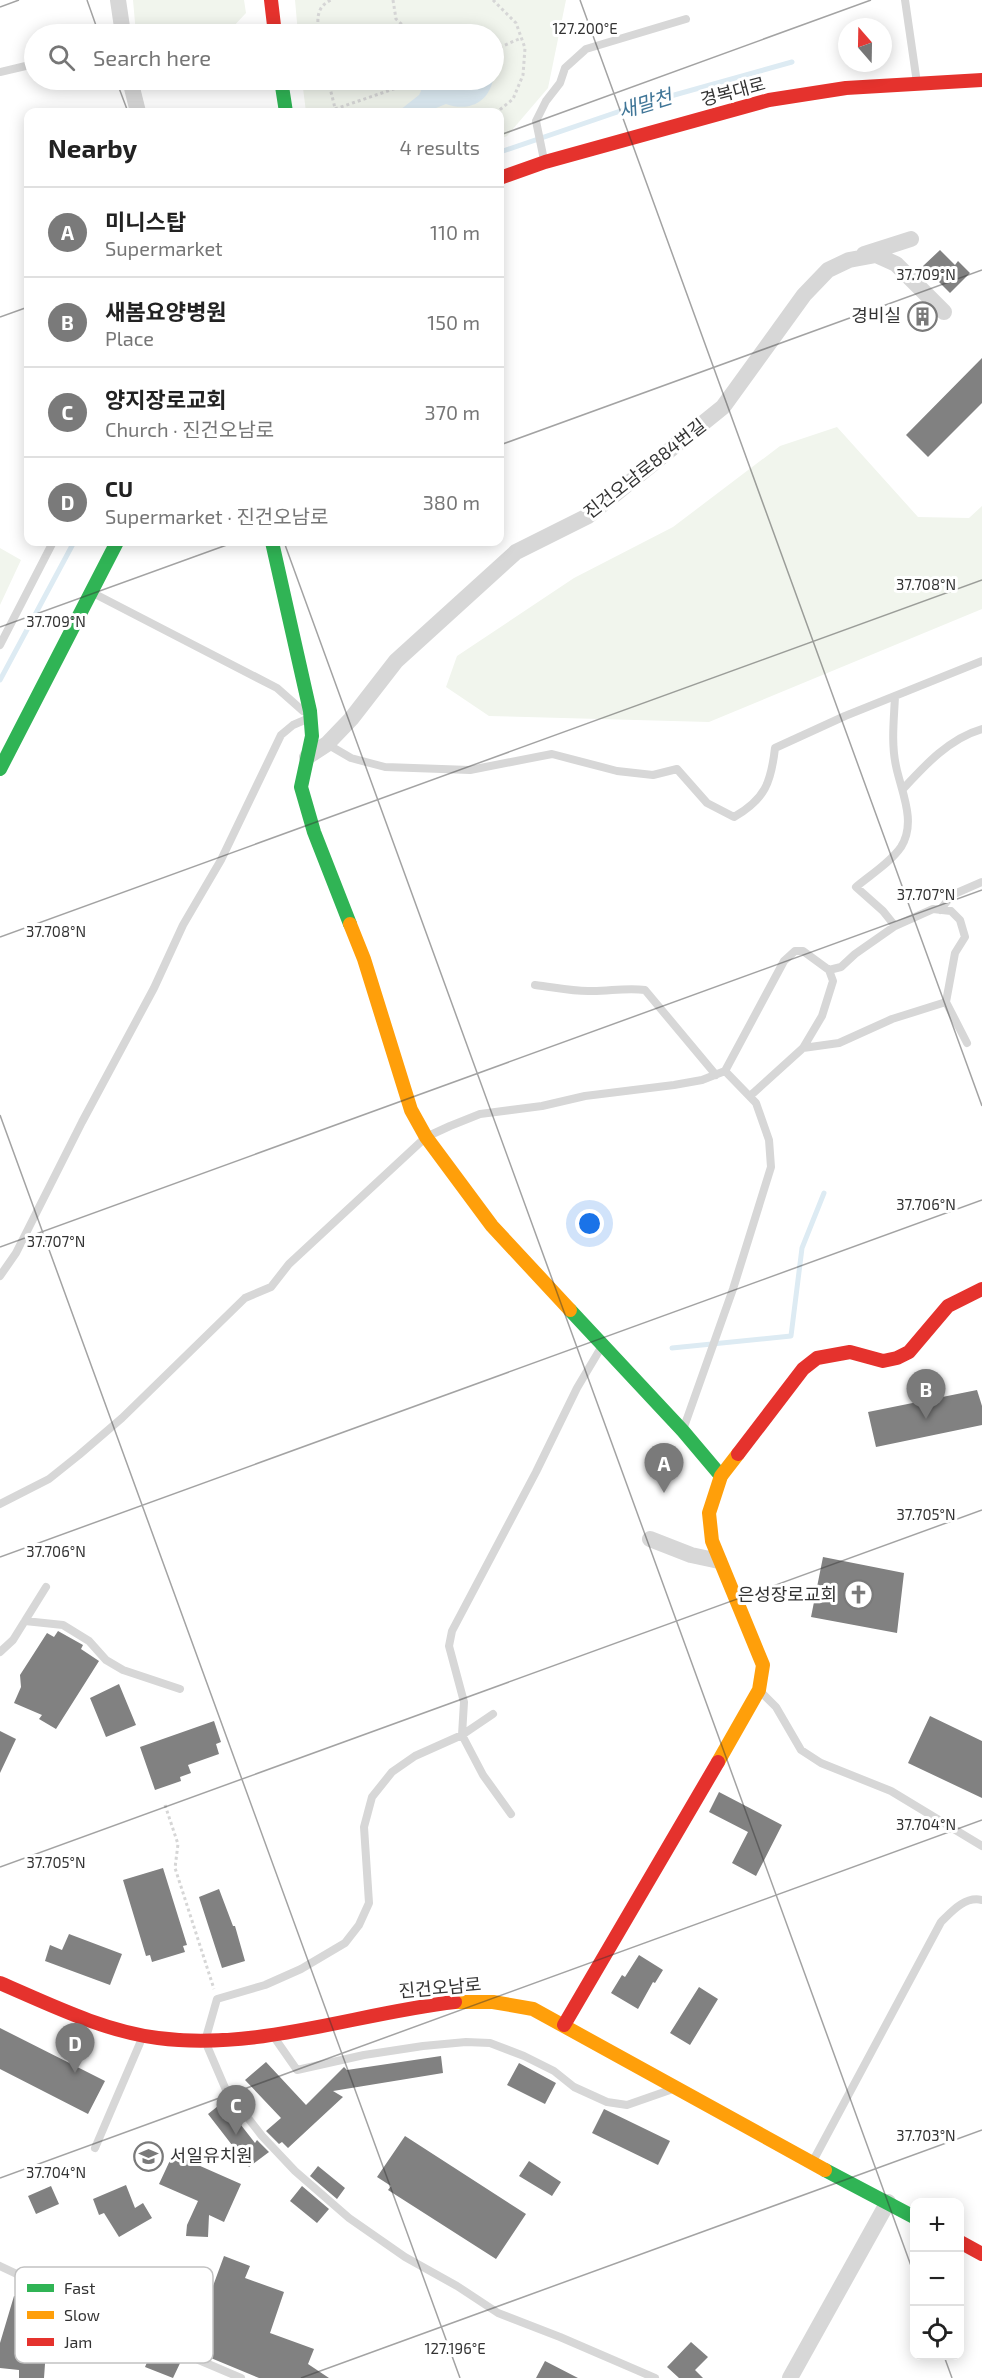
<!DOCTYPE html>
<meta charset="utf-8">
<style>
body{margin:0;font-family:"Exo 2","Noto Sans KR",sans-serif;background:#f2f2f2;color:#222}
.controls{position:absolute;right:18px;bottom:18px;display:grid;overflow:hidden;border-radius:12px;box-shadow:0 3px 15px #0003}
.controls button{width:54px;height:54px;display:grid;place-items:center;padding:0;border:0;border-bottom:2px solid #e0e0e0;background:#fff;color:#222;font:30px sans-serif}
.compass{position:absolute;left:838px;top:18px;width:54px;height:54px;border-radius:50%;background:#fff;box-shadow:0 3px 15px #0003;rotate:340deg}
.you{position:absolute;left:590px;top:1224px;width:21px;height:21px;margin:-15px;border:4px solid #fff;border-radius:50%;background:#1a73e8;box-shadow:0 0 0 9px #1a73e833}
.badge{display:grid;place-items:center;width:39px;height:39px;border-radius:50%;background:#7a7a7a;color:#fff;font-size:20px;font-weight:700}
.pin{position:absolute;translate:-50% -50px;filter:drop-shadow(0 2px 3px #0008)}
.pin::after{content:'';position:absolute;top:32px;width:21px;height:18px;background:inherit;clip-path:polygon(0 0,100% 0,50% 100%)}
.list{margin:0;padding:0;list-style:none}
h2{display:flex;justify-content:space-between;align-items:center;height:78px;margin:0;padding:0 24px;font-size:26px}
h2 small{font-size:20px;font-weight:400;color:#767676}
.list li{display:grid;grid-template-columns:39px 1fr auto;gap:18px;align-items:center;box-sizing:border-box;height:90px;padding:0 24px;border-top:2px solid #e0e0e0}
.list b{display:block;font-size:22px;white-space:nowrap}
.list p{margin:0;font-size:20px;white-space:nowrap;color:#767676}
.list em{font-size:20px;font-style:normal;color:#767676}
.icon{flex:none;width:33px;height:33px;fill:none;stroke:currentColor;stroke-width:2;stroke-linecap:round;stroke-linejoin:round}
.map{position:relative;flex:none;width:982px;height:2378px;overflow:hidden}
.search{position:absolute;background:#fff;box-shadow:0 3px 15px #0003;left:24px;top:24px;width:480px;height:66px;display:flex;align-items:center;gap:15px;box-sizing:border-box;padding:0 21px;border-radius:33px;color:#767676;font-size:22px}
.panel{position:absolute;background:#fff;box-shadow:0 3px 15px #0003;left:24px;top:108px;width:480px;height:438px;border-radius:12px}
.map>svg:first-child{display:block}
.green{fill:#f1f5ed}
.water{fill:#ddebf3}
.lines{fill:none;stroke-linecap:round;stroke-linejoin:round}
.stream{stroke:#ddebf3;stroke-width:5}
.building{fill:#818181}
.path{stroke:#d6d6d6;stroke-width:3;stroke-dasharray:3 3;stroke-linecap:butt}
.lane{stroke:#d7d7d7;stroke-width:8}
.street{stroke:#d7d7d7;stroke-width:16}
.fast{stroke:#30b455;stroke-width:14}
.slow{stroke:#ff9f0a;stroke-width:14}
.jam{stroke:#e5322d;stroke-width:14}
.ticks{fill:none;stroke:#333;stroke-width:1.5;stroke-opacity:0.45}
.labels{text-anchor:middle;stroke-width:6;stroke-linejoin:round;paint-order:stroke}
.street-label{font-size:18px;fill:#333;stroke:#fff}
.poi-label{font-size:18px;fill:#333;stroke:#fff;text-anchor:end}
.water-label{font-size:20px;font-style:italic;fill:#3f7597;stroke:#fff}
.key{fill:#fff;stroke:#c2c2c2;stroke-width:1.5}
.key-label{font-size:16px;fill:#333}
.ticks-label{font-size:15px;text-anchor:middle;fill:#333;stroke:#fff;stroke-width:6;stroke-linejoin:round;paint-order:stroke}
</style>
<div class="map">
<svg width="982" height="2378" viewBox="0 0 982 2378">
<rect width="100%" height="100%" fill="#fff"/>
<path class="green" d="M 133,0 L 244,0 L 246,13 L 231,29 L 183,34 L 136,34 Z
M 295,0 L 566,0 L 548,88 L 507,136 L 500,139 L 500,112 L 306,112 L 302,80 L 494,80 L 494,34 L 298,34 Z
M 837,427 L 918,517 L 969,518 L 982,506 L 982,609 L 709,722 L 489,716 L 446,687 L 457,656 L 574,578 L 673,527 L 780,446 Z
M 0,548 L 21,560 L 0,605 Z"/>
<path class="water" d="M 449,24 L 470,34 L 426,34 L 435,26 Z
M 417,80 L 493,80 C 488,103 468,112 446,104 L 426,112 L 401,112 L 400,110 L 419,95 L 421,91 Z"/>
<g class="lines">
<path class="stream" d="M 500,152 L 635,106 L 792,62
M 0,680 L 74,542
M 672,1348 L 791,1336 L 802,1248 L 824,1193"/>
</g>
<path class="building" d="M 940,250 L 955,265 L 958,261 L 970,273 L 950,293 L 923,266 Z
M 982,358 L 982,403 L 928,457 L 906,435 Z
M 977,1390 L 982,1406 L 982,1425 L 876,1447 L 868,1412 Z
M 823,1557 L 904,1573 L 897,1633 L 811,1617 Z
M 58,1631 L 83,1645 L 81,1649 L 99,1661 L 56,1729 L 39,1719 L 42,1715 L 14,1703 L 21,1687 L 20,1675 L 47,1633 L 54,1637 Z
M 119,1684 L 136,1725 L 106,1737 L 90,1698 Z
M 930,1716 L 982,1741 L 982,1798 L 908,1763 Z
M 214,1721 L 221,1742 L 216,1744 L 219,1754 L 188,1765 L 191,1773 L 180,1777 L 181,1781 L 155,1790 L 140,1747 Z
M 0,1731 L 16,1739 L 0,1773 Z
M 719,1792 L 782,1825 L 756,1876 L 732,1863 L 748,1832 L 709,1812 Z
M 163,1868 L 187,1945 L 183,1946 L 185,1952 L 152,1962 L 150,1955 L 146,1956 L 123,1880 Z
M 219,1889 L 233,1926 L 235,1926 L 245,1961 L 222,1968 L 199,1897 Z
M 69,1934 L 122,1954 L 110,1985 L 45,1961 L 50,1945 L 62,1950 Z
M 639,1955 L 663,1970 L 655,1983 L 653,1982 L 638,2009 L 611,1993 L 622,1975 L 625,1977 Z
M 699,1987 L 718,1999 L 690,2045 L 670,2033 Z
M 0,2028 L 105,2081 L 88,2114 L 0,2069 Z
M 441,2056 L 443,2073 L 333,2091 L 343,2097 L 288,2148 L 282,2142 L 279,2144 L 266,2131 L 281,2118 L 245,2080 L 266,2062 L 306,2105 L 344,2067 L 347,2070 Z
M 519,2063 L 556,2083 L 545,2104 L 507,2085 Z
M 223,2102 L 255,2143 L 257,2140 L 269,2152 L 249,2167 L 208,2114 Z
M 604,2109 L 670,2141 L 658,2165 L 592,2133 Z
M 405,2136 L 526,2214 L 496,2259 L 388,2190 L 391,2186 L 377,2177 Z
M 173,2154 L 241,2184 L 224,2222 L 209,2215 L 208,2237 L 186,2236 L 187,2225 L 198,2201 L 159,2184 Z
M 529,2161 L 561,2182 L 552,2196 L 519,2176 Z
M 318,2166 L 345,2188 L 337,2199 L 310,2176 Z
M 126,2185 L 135,2208 L 143,2203 L 152,2218 L 119,2237 L 104,2213 L 99,2215 L 93,2199 Z
M 51,2186 L 59,2204 L 36,2214 L 28,2196 Z
M 302,2186 L 329,2209 L 317,2223 L 290,2201 Z
M 224,2256 L 250,2266 L 245,2278 L 284,2292 L 270,2333 L 314,2349 L 308,2364 L 329,2378 L 259,2378 L 194,2351 L 111,2311 L 126,2278 L 165,2295 L 167,2290 L 206,2305 Z
M 14,2296 L 50,2307 L 49,2320 L 40,2349 L 46,2350 L 44,2378 L 19,2378 L 19,2370 L 0,2368 L 0,2343 Z
M 691,2342 L 708,2357 L 695,2370 L 703,2378 L 679,2378 L 667,2367 Z
M 154,2346 L 182,2359 L 173,2378 L 145,2367 Z
M 545,2361 L 578,2378 L 536,2378 Z"/>
<g class="lines">
<path class="path" d="M 393,0 L 396,19 L 412,34
M 493,0 L 516,23 L 525,48 L 523,75 L 513,99 L 497,112
M 319,34 C 317,19 316,7 331,0
M 494,50 L 521,38
M 328,80 L 336,112
M 335,109 L 420,80
M 165,1805 L 178,1844 L 175,1868 L 214,1989"/>
<path class="lane" d="M 905,0 L 917,83
M 0,72 L 34,64
M 544,160 L 536,121 L 546,101 L 560,83 L 565,68 L 586,49 L 686,19
M 93,593 L 277,688 L 303,711
M 0,645 L 53,542
M 895,696 C 894,719 891,743 896,766 C 901,791 917,822 901,847 C 890,863 870,875 856,887 L 883,911 L 895,926
M 327,744 L 351,758 L 385,767 L 470,770 L 552,754 L 617,771 L 653,775 L 677,769 L 707,803 L 734,817 C 765,799 771,783 775,748 L 845,716 L 982,661
M 903,789 C 925,765 950,738 982,729
M 940,910 L 952,895 L 982,882
M 829,970 L 841,967 L 855,954 L 895,926 L 933,909 L 951,911 L 960,920 L 965,937 L 955,953 L 946,1002 L 967,1043
M 535,985 C 553,987 570,991 588,991 C 607,992 625,987 645,990 L 716,1075
M 803,1048 L 839,1043 L 892,1019 L 946,1002
M 725,1071 L 784,961 L 795,951 L 803,951 L 829,970 L 833,981 L 822,1016 L 803,1048 L 750,1096
M 0,1276 L 16,1253 L 82,1122 L 154,988 L 183,925 L 221,860 L 281,735 L 293,725 L 307,719
M 0,1504 L 49,1479 L 79,1455 L 122,1418 L 245,1298 L 271,1287 L 289,1264 L 426,1137 L 450,1126 L 480,1114 L 542,1106 L 585,1096 L 674,1085 L 702,1080 L 725,1071 L 756,1103 L 769,1140 L 771,1167 L 733,1289 L 684,1427
M 25,1621 L 63,1625 L 89,1641 L 106,1660 L 123,1670 L 180,1689
M 0,1652 L 13,1640 L 46,1587
M 761,1692 L 776,1707 L 801,1750 L 821,1763 L 891,1791 L 982,1846
M 493,1714 L 462,1735 L 415,1756 L 392,1772 L 372,1797 L 364,1827 L 369,1903 L 359,1925 L 345,1943 L 301,1969 L 265,1985 L 217,1999 L 205,2041 L 226,2090 L 262,2136 L 295,2171 L 349,2218 L 405,2257 L 457,2286 L 498,2313 L 560,2337 L 655,2378
M 511,1814 L 483,1775 L 462,1735 L 464,1702 L 449,1646 L 452,1631 L 536,1472 L 577,1388 L 602,1346
M 274,2037 L 297,2070 L 364,2055 L 423,2046 L 466,2042 L 490,2043 L 524,2056 L 554,2071 L 574,2087 L 607,2102 L 627,2105 L 670,2090
M 95,2148 L 143,2036
M 813,2161 L 941,1922 C 952,1911 965,1896 982,1900
M 0,2266 L 194,2358 L 241,2378"/>
<path class="street" d="M 118,0 L 123,34
M 130,80 L 138,112
M 864,254 L 911,239
M 307,757 L 327,744 L 351,719 L 396,661 L 516,552 L 588,516 L 723,407 L 804,295 L 828,270 L 849,260 L 876,255 L 896,264 L 944,312
M 650,1539 L 691,1555 L 719,1561
M 790,2378 L 888,2202"/>
<path class="fast" d="M 281,80 L 286,112
M 272,542 L 310,711 L 312,736 L 301,787 L 314,832 L 350,924
M 0,769 L 117,542
M 570,1310 L 683,1431 L 721,1476
M 825,2170 L 914,2217"/>
<path class="slow" d="M 350,924 L 364,959 L 411,1110 L 426,1137 L 492,1226 L 570,1310
M 718,1762 L 759,1690 L 763,1665 L 712,1541 L 709,1513 L 721,1476 L 738,1454
M 455,2002 L 493,2002 L 533,2009 L 825,2170"/>
<path class="jam" d="M 271,0 L 275,34
M 500,178 L 545,162 L 769,100 L 846,88 L 982,80
M 738,1454 L 803,1369 L 817,1358 L 850,1352 L 883,1361 L 897,1358 L 909,1352 L 948,1306 L 982,1289
M 0,1983 C 51,2005 103,2031 158,2038 C 258,2051 357,2013 455,2002
M 564,2025 L 718,1762
M 960,2242 L 982,2254"/>
</g>
<path class="ticks" d="M 87,0 L 99,34M 580,0 L 982,1106M 0,7 L 19,0M 116,80 L 128,112M 500,135 L 871,0M 0,317 L 28,307M 500,445 L 982,270M 284,542 L 914,2274M 0,627 L 235,542M 0,937 L 982,580M 0,1115 L 460,2378M 0,1247 L 982,890M 0,1557 L 982,1200M 0,1867 L 982,1510M 0,2178 L 982,1820M 944,2356 L 952,2378M 301,2378 L 982,2130"/>
<defs>
<symbol id="building-ring" viewBox="-11 -11 22 22"><circle r="9.5" fill="#fff" stroke="#7a7a7a" stroke-width="1.5"/><path d="M-4-6H4V6H1V3H-1V6H-4ZM-2.5-4.3h1.7v1.8h-1.7ZM.8-4.3h1.7v1.8H.8ZM-2.5-1h1.7V.8h-1.7ZM.8-1h1.7V.8H.8Z" fill="#7a7a7a"/></symbol>
<symbol id="church-ring" viewBox="-11 -11 22 22"><circle r="9.5" fill="#fff" stroke="#7a7a7a" stroke-width="1.5"/><path d="M-1.2-6h2.4v3.5h3.3v2.4h-3.3V6h-2.4V-.1h-3.3v-2.4h3.3Z" fill="#7a7a7a"/></symbol>
<symbol id="school-ring" viewBox="-11 -11 22 22"><circle r="9.5" fill="#fff" stroke="#7a7a7a" stroke-width="1.5"/><path d="M0-5L7-2L0 1L-7-2ZM-4 1L0 2.5L4 1V4Q0 6-4 4Z" fill="#7a7a7a"/></symbol>
</defs>
<g fill-rule="evenodd">
<use href="#building-ring" x="906" y="300" width="33" height="33"/>
<use href="#church-ring" x="842" y="1578" width="33" height="33"/>
<use href="#school-ring" x="132" y="2140" width="33" height="33"/>
</g>
<g class="labels">
<g class="street-label">
<text transform="translate(733 92) rotate(-15)" y="6">경복대로</text>
<text transform="translate(645 469) rotate(-38)" y="6">진건오남로884번길</text>
<text transform="translate(440 1988) rotate(-5)" y="6">진건오남로</text>
</g>
<g class="poi-label">
<text x="901" y="322">경비실</text>
<text x="837" y="1601">은성장로교회</text>
<text x="170" y="2162" text-anchor="start">서일유치원</text>
</g>
<g class="water-label">
<text transform="translate(645 104) rotate(-17)" y="7">새말천</text>
</g>
</g>
<rect x="15" y="2267" width="198" height="96" rx="9" class="key"/>
<rect x="27" y="2284" width="27" height="8" fill="#30b455"/>
<rect x="27" y="2311" width="27" height="8" fill="#ff9f0a"/>
<rect x="27" y="2338" width="27" height="8" fill="#e5322d"/>
<g class="key-label">
<text x="64" y="2294">Fast</text>
<text x="64" y="2321">Slow</text>
<text x="64" y="2348">Jam</text>
</g>
<g class="ticks-label">
<text x="585" y="34">127.200°E</text>
<text x="926" y="280">37.709°N</text>
<text x="926" y="590">37.708°N</text>
<text x="56" y="627">37.709°N</text>
<text x="926" y="900">37.707°N</text>
<text x="56" y="937">37.708°N</text>
<text x="926" y="1210">37.706°N</text>
<text x="56" y="1247">37.707°N</text>
<text x="926" y="1520">37.705°N</text>
<text x="56" y="1557">37.706°N</text>
<text x="926" y="1830">37.704°N</text>
<text x="56" y="1868">37.705°N</text>
<text x="926" y="2141">37.703°N</text>
<text x="56" y="2178">37.704°N</text>
<text x="455" y="2354">127.196°E</text>
</g>
</svg>
<div class="controls">
<button>+</button>
<button>−</button>
<button><svg class="icon" aria-label="locate" viewBox="0 0 24 24"><circle cx="12" cy="12" r="6"/><path d="M12 2v4M12 18v4M2 12h4M18 12h4"/></svg></button>
</div>
<svg class="compass" viewBox="-18 -18 36 36"><path d="M0-13l5 13h-10z" fill="#e53935"/><path d="M0 13l5-13h-10z" fill="#767676"/></svg>
<div class="you"></div>
<div class="pin badge" style="left:664px;top:1493px">A</div>
<div class="pin badge" style="left:926px;top:1419px">B</div>
<div class="pin badge" style="left:236px;top:2135px">C</div>
<div class="pin badge" style="left:75px;top:2073px">D</div>
<div class="search"><svg class="icon" aria-label="search" viewBox="0 0 24 24"><circle cx="10" cy="10" r="6"/><path d="M15 15l6 6"/></svg>Search here</div>
<section class="panel">
<h2>Nearby<small>4 results</small></h2>
<ul class="list">
<li><span class="badge">A</span><div><b>미니스탑</b><p>Supermarket</p></div><em>110 m</em></li>
<li><span class="badge">B</span><div><b>새봄요양병원</b><p>Place</p></div><em>150 m</em></li>
<li><span class="badge">C</span><div><b>양지장로교회</b><p>Church · 진건오남로</p></div><em>370 m</em></li>
<li><span class="badge">D</span><div><b>CU</b><p>Supermarket · 진건오남로</p></div><em>380 m</em></li>
</ul>
</section>
</div>
